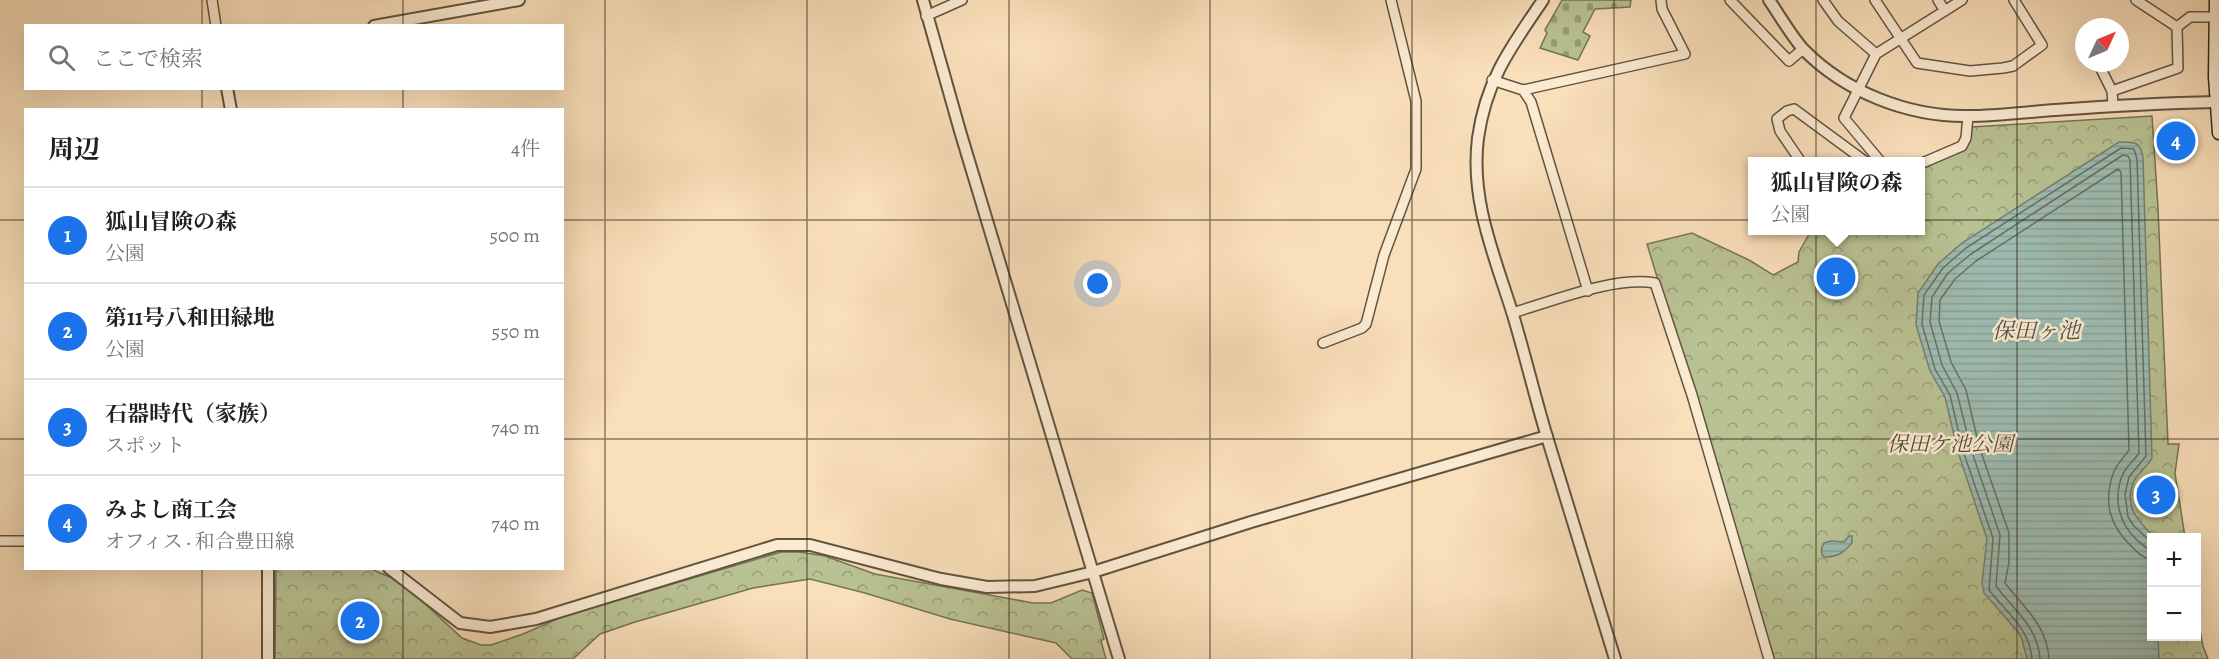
<!DOCTYPE html>
<html lang="ja">
<meta charset="utf-8">
<style>
body{margin:0;font-family:Alegreya,"Noto Serif JP",serif;background:#f6f6f6;color:#202124}
.controls{position:absolute;right:18px;bottom:18px;display:grid;overflow:hidden;border-radius:0px;box-shadow:0 6px 24px #0002}
.controls button{width:54px;height:54px;display:grid;place-items:center;padding:0;border:0;border-bottom:2px solid #e0e0e0;background:#fff;color:#202124;font:30px sans-serif}
.compass{position:absolute;left:2075px;top:18px;width:54px;height:54px;border-radius:50%;background:#fff;box-shadow:0 6px 24px #0002;rotate:46deg}
.you{position:absolute;left:1098px;top:284px;width:21px;height:21px;margin:-15px;border:4px solid #fff;border-radius:50%;background:#1a73e8;box-shadow:0 0 0 9px #1a73e833}
.badge{display:grid;place-items:center;width:39px;height:39px;border-radius:50%;background:#1a73e8;color:#fff;font-size:20px;font-weight:700}
.pin{position:absolute;translate:-50% -50%;border:3px solid #fff;box-shadow:0 2px 6px #0006}
.popup{position:absolute;left:1748px;top:157px;width:177px;height:78px;box-sizing:border-box;display:grid;place-content:center;border-radius:0px;background:#fff;filter:drop-shadow(0 2px 4px #0005);font-size:20px;white-space:nowrap;color:#757577}
.popup b{font-size:22px;color:#202124}
.popup::after{content:'';position:absolute;left:50%;top:100%;margin-left:-12px;border:12px solid transparent;border-top-color:#fff}
.list{margin:0;padding:0;list-style:none}
h2{display:flex;justify-content:space-between;align-items:center;height:78px;margin:0;padding:0 24px;font-size:26px}
h2 small{font-size:20px;font-weight:400;color:#757577}
.list li{display:grid;grid-template-columns:39px 1fr auto;gap:18px;align-items:center;box-sizing:border-box;height:96px;padding:0 24px;border-top:2px solid #e0e0e0}
.list b{display:block;font-size:22px;white-space:nowrap}
.list p{margin:0;font-size:20px;white-space:nowrap;color:#757577}
.list em{font-size:20px;font-style:normal;color:#757577}
.icon{flex:none;width:33px;height:33px;fill:none;stroke:currentColor;stroke-width:2;stroke-linecap:round;stroke-linejoin:round}
.map{position:relative;flex:none;width:2219px;height:659px;overflow:hidden}
.search{position:absolute;background:#fff;box-shadow:0 6px 24px #0002;left:24px;top:24px;width:540px;height:66px;display:flex;align-items:center;gap:15px;box-sizing:border-box;padding:0 21px;border-radius:0px;color:#757577;font-size:22px}
.panel{position:absolute;background:#fff;box-shadow:0 6px 24px #0002;left:24px;top:108px;width:540px;height:462px;border-radius:0px}
.map>svg:first-child{display:block}
.forest{fill:url(#forest-crowns);stroke:#747455;stroke-width:1.5}
.cemetery{fill:url(#cemetery-stones);stroke:#747455;stroke-width:1.5}
.water{fill:url(#water-rules);stroke:#728073;stroke-width:1.5}
.lines{fill:none;stroke-linecap:round;stroke-linejoin:round}
.shore{stroke:#677064;stroke-width:1.5}
.minor-casing{stroke:#625440;stroke-width:12}
.tertiary-casing{stroke:#625440;stroke-width:14}
.secondary-casing{stroke:#302517;stroke-width:15}
.minor{stroke:#fbead2;stroke-width:9}
.tertiary{stroke:#fbead2;stroke-width:10}
.secondary{stroke:#fbead2;stroke-width:12}
.grid{fill:none;stroke:#302517;stroke-width:1.5;stroke-opacity:0.55}
.labels{text-anchor:middle;stroke-width:5;stroke-linejoin:round;paint-order:stroke}
.park-label{font-size:21px;font-style:italic;fill:#524c36;stroke:#fbead2}
.water-label{font-size:22px;font-style:italic;fill:#515245;stroke:#fbead2}
</style>
<div class="map">
<svg width="2219" height="659" viewBox="0 0 2219 659">
<defs>
<pattern id="forest-crowns" width="20" height="18" patternUnits="userSpaceOnUse" patternTransform="scale(1.5)"><rect width="20" height="18" fill="#b9c293"/><path d="M2 6a3 3 0 1 1 6 0M12 15a3 3 0 1 1 6 0" fill="none" stroke="#979d77"/></pattern>
<pattern id="cemetery-stones" width="16" height="16" patternUnits="userSpaceOnUse" patternTransform="scale(1.5)"><rect width="16" height="16" fill="#b9c293"/><path d="M2 7V4a2 2 0 0 1 4 0v3zM10 15v-3a2 2 0 0 1 4 0v3z" fill="#979d77"/></pattern>
<pattern id="water-rules" width="6" height="5" patternUnits="userSpaceOnUse" patternTransform="scale(1.5)"><rect width="6" height="5" fill="#9ebcb1"/><path d="M0 2.5h6" fill="none" stroke="#88a198"/></pattern>
</defs>
<rect width="100%" height="100%" fill="#f9dfba"/>
<filter id="stains"><feTurbulence type="fractalNoise" baseFrequency=".00333" numOctaves="4"/><feColorMatrix values="0 0 0 0 .2 0 0 0 0 .09 0 0 0 0 .02 0 0 0 .5 -.17"/></filter>
<radialGradient id="worn" r=".72"><stop offset=".6" stop-color="#630" stop-opacity="0"/><stop offset="1" stop-color="#630" stop-opacity=".3"/></radialGradient>
<path class="forest" d="M 2152,116 L 2158,208 L 2168,444 L 2179,444 L 2175,473 L 2185,537 L 2152,538 L 2152,636 L 2196,636 L 2197,615 L 2203,646 L 2208,659 L 1773,659 L 1647,244 L 1692,233 L 1749,260 L 1773,275 L 1798,262 L 1799,252 L 1811,231 L 1920,230 L 1920,168 L 1964,150 L 1971,127 Z
M 781,552 L 799,552 L 825,556 L 875,574 L 1033,603 L 1051,603 L 1082,590 L 1092,593 L 1104,639 L 1101,641 L 1106,659 L 1072,659 L 1056,643 L 950,619 L 865,593 L 810,579 L 753,588 L 635,622 L 600,634 L 573,659 L 275,659 L 276,569 L 371,569 L 390,577 L 408,588 L 462,638 L 481,645 L 491,645 L 523,634 L 564,616 Z"/>
<path class="cemetery" d="M 1562,0 L 1631,0 L 1630,7 L 1595,9 L 1583,32 L 1590,36 L 1578,60 L 1540,48 L 1547,33 L 1545,30 Z"/>
<path class="water" d="M 2119,142 C 2134,142 2141,141 2143,158 L 2152,458 C 2148,466 2138,473 2134,481 C 2123,508 2138,520 2154,537 L 2152,538 L 2152,636 L 2158,637 L 2159,659 L 2027,659 L 2022,639 L 2018,632 L 1984,593 L 1982,583 L 1987,539 L 1958,452 L 1945,397 L 1930,371 L 1916,325 L 1918,293 L 1938,264 L 1962,243 Z
M 1849,536 L 1852,536 L 1852,543 C 1843,553 1838,557 1824,557 C 1820,553 1821,548 1824,543 L 1831,541 L 1844,542 Z"/>
<g class="lines">
<path class="shore" d="M 2032,659 C 2030,629 2006,612 1989,590 L 1993,538 L 1963,451 L 1950,395 L 1935,369 L 1922,324 L 1924,295 L 1943,268 L 1966,248 L 2121,148 L 2134,149 L 2137,159 L 2146,456 L 2129,477 L 2125,494 L 2128,517 L 2133,525 L 2152,543
M 2040,659 C 2038,627 2014,610 1996,586 L 2000,535 L 1971,449 L 1957,393 L 1942,365 L 1930,322 L 1932,297 L 1948,273 L 1971,254 L 2123,155 L 2128,156 L 2130,160 L 2139,453 C 2134,461 2125,467 2122,476 C 2113,500 2119,523 2137,540 C 2142,544 2145,548 2152,551
M 2049,659 C 2047,625 2024,608 2005,583 L 2009,562 L 2009,533 L 1979,446 L 1966,390 L 1951,362 L 1939,321 L 1940,300 L 1955,279 L 1976,261 L 2118,169 L 2121,172 L 2129,450 C 2124,458 2116,464 2113,474 C 2103,503 2110,526 2132,547 C 2138,553 2143,558 2152,560"/>
<defs>
<path id="minor" d="M 212,0 L 216,26
M 1730,0 L 1789,61 L 1803,49
M 1823,0 L 1838,21 L 1876,54
M 1875,0 L 1917,63 L 1970,71 L 2003,68 L 2013,66 L 2042,45 L 2014,0
M 1938,0 L 1945,11
M 2136,0 L 2177,27 L 2190,17 L 2214,17
M 926,16 L 962,0
M 2098,63 L 2112,91 L 2113,105
M 1492,80 L 1523,90
M 2112,91 L 2178,68 L 2177,27
M 1880,161 L 1844,118 L 1876,54 L 1962,0
M 1801,162 L 1780,131 L 1777,119 L 1787,111 L 1794,109 L 1866,162
M 1920,164 L 1962,146 L 1966,138 L 1968,116
M 1588,291 L 1531,102 L 1523,90 L 1685,54 L 1662,9 L 1661,0
M 1512,313 C 1553,301 1614,276 1655,283 L 1692,395 L 1769,659
M 1323,343 L 1362,328 L 1366,324 L 1384,255 L 1416,169 L 1416,101 L 1391,0
M 0,541 L 26,541"/>
<path id="tertiary" d="M 923,0 L 960,131 L 1119,659
M 1543,0 C 1511,47 1486,80 1478,138 C 1470,201 1495,257 1513,315 C 1525,355 1535,397 1547,437 C 1569,511 1593,585 1615,659
M 1769,0 C 1780,16 1790,34 1803,49 C 1845,92 1908,117 1969,116 C 1997,116 2027,112 2055,110 C 2109,106 2162,103 2216,102
M 374,26 L 519,0
M 227,88 L 231,110
M 389,568 L 460,623 L 490,627 L 536,619 L 777,545 L 810,545 L 941,579 L 987,587 L 1035,586 L 1093,572 L 1251,522 L 1547,436
M 268,659 L 268,568"/>
<path id="secondary" d="M 2216,0 L 2215,77 L 2219,133"/>
</defs>
<use href="#minor" class="minor-casing"/>
<use href="#tertiary" class="tertiary-casing"/>
<use href="#secondary" class="secondary-casing"/>
<use href="#minor" class="minor"/>
<use href="#tertiary" class="tertiary"/>
<use href="#secondary" class="secondary"/>
</g>
<path class="grid" d="M 202,0 L 202,26M 403,0 L 403,26M 605,0 L 605,659M 807,0 L 807,659M 1009,0 L 1009,659M 1210,0 L 1210,659M 1412,0 L 1412,659M 1614,0 L 1614,659M 1816,0 L 1816,659M 2017,0 L 2017,659M 202,88 L 202,110M 403,88 L 403,110M 0,220 L 26,220M 562,220 L 2219,220M 0,439 L 26,439M 562,439 L 2219,439M 202,568 L 202,659M 403,568 L 403,659"/>
<g class="labels">
<g class="park-label">
<text x="1950" y="451">保田ケ池公園</text>
</g>
<g class="water-label">
<text x="2036" y="338">保田ヶ池</text>
</g>
</g>
<rect width="100%" height="100%" filter="url(#stains)"/>
<rect width="100%" height="100%" fill="url(#worn)"/>
</svg>
<div class="controls">
<button>+</button>
<button>−</button>
</div>
<svg class="compass" viewBox="-18 -18 36 36"><path d="M0-13l5 13h-10z" fill="#e53935"/><path d="M0 13l5-13h-10z" fill="#757577"/></svg>
<div class="you"></div>
<div class="pin badge" style="left:1836px;top:277px">1</div>
<div class="popup"><b>狐山冒険の森</b>公園</div>
<div class="pin badge" style="left:360px;top:621px">2</div>
<div class="pin badge" style="left:2156px;top:495px">3</div>
<div class="pin badge" style="left:2176px;top:141px">4</div>
<div class="search"><svg class="icon" aria-label="search" viewBox="0 0 24 24"><circle cx="10" cy="10" r="6"/><path d="M15 15l6 6"/></svg>ここで検索</div>
<section class="panel">
<h2>周辺<small>4件</small></h2>
<ul class="list">
<li><span class="badge">1</span><div><b>狐山冒険の森</b><p>公園</p></div><em>500 m</em></li>
<li><span class="badge">2</span><div><b>第11号八和田緑地</b><p>公園</p></div><em>550 m</em></li>
<li><span class="badge">3</span><div><b>石器時代（家族）</b><p>スポット</p></div><em>740 m</em></li>
<li><span class="badge">4</span><div><b>みよし商工会</b><p>オフィス · 和合豊田線</p></div><em>740 m</em></li>
</ul>
</section>
</div>
